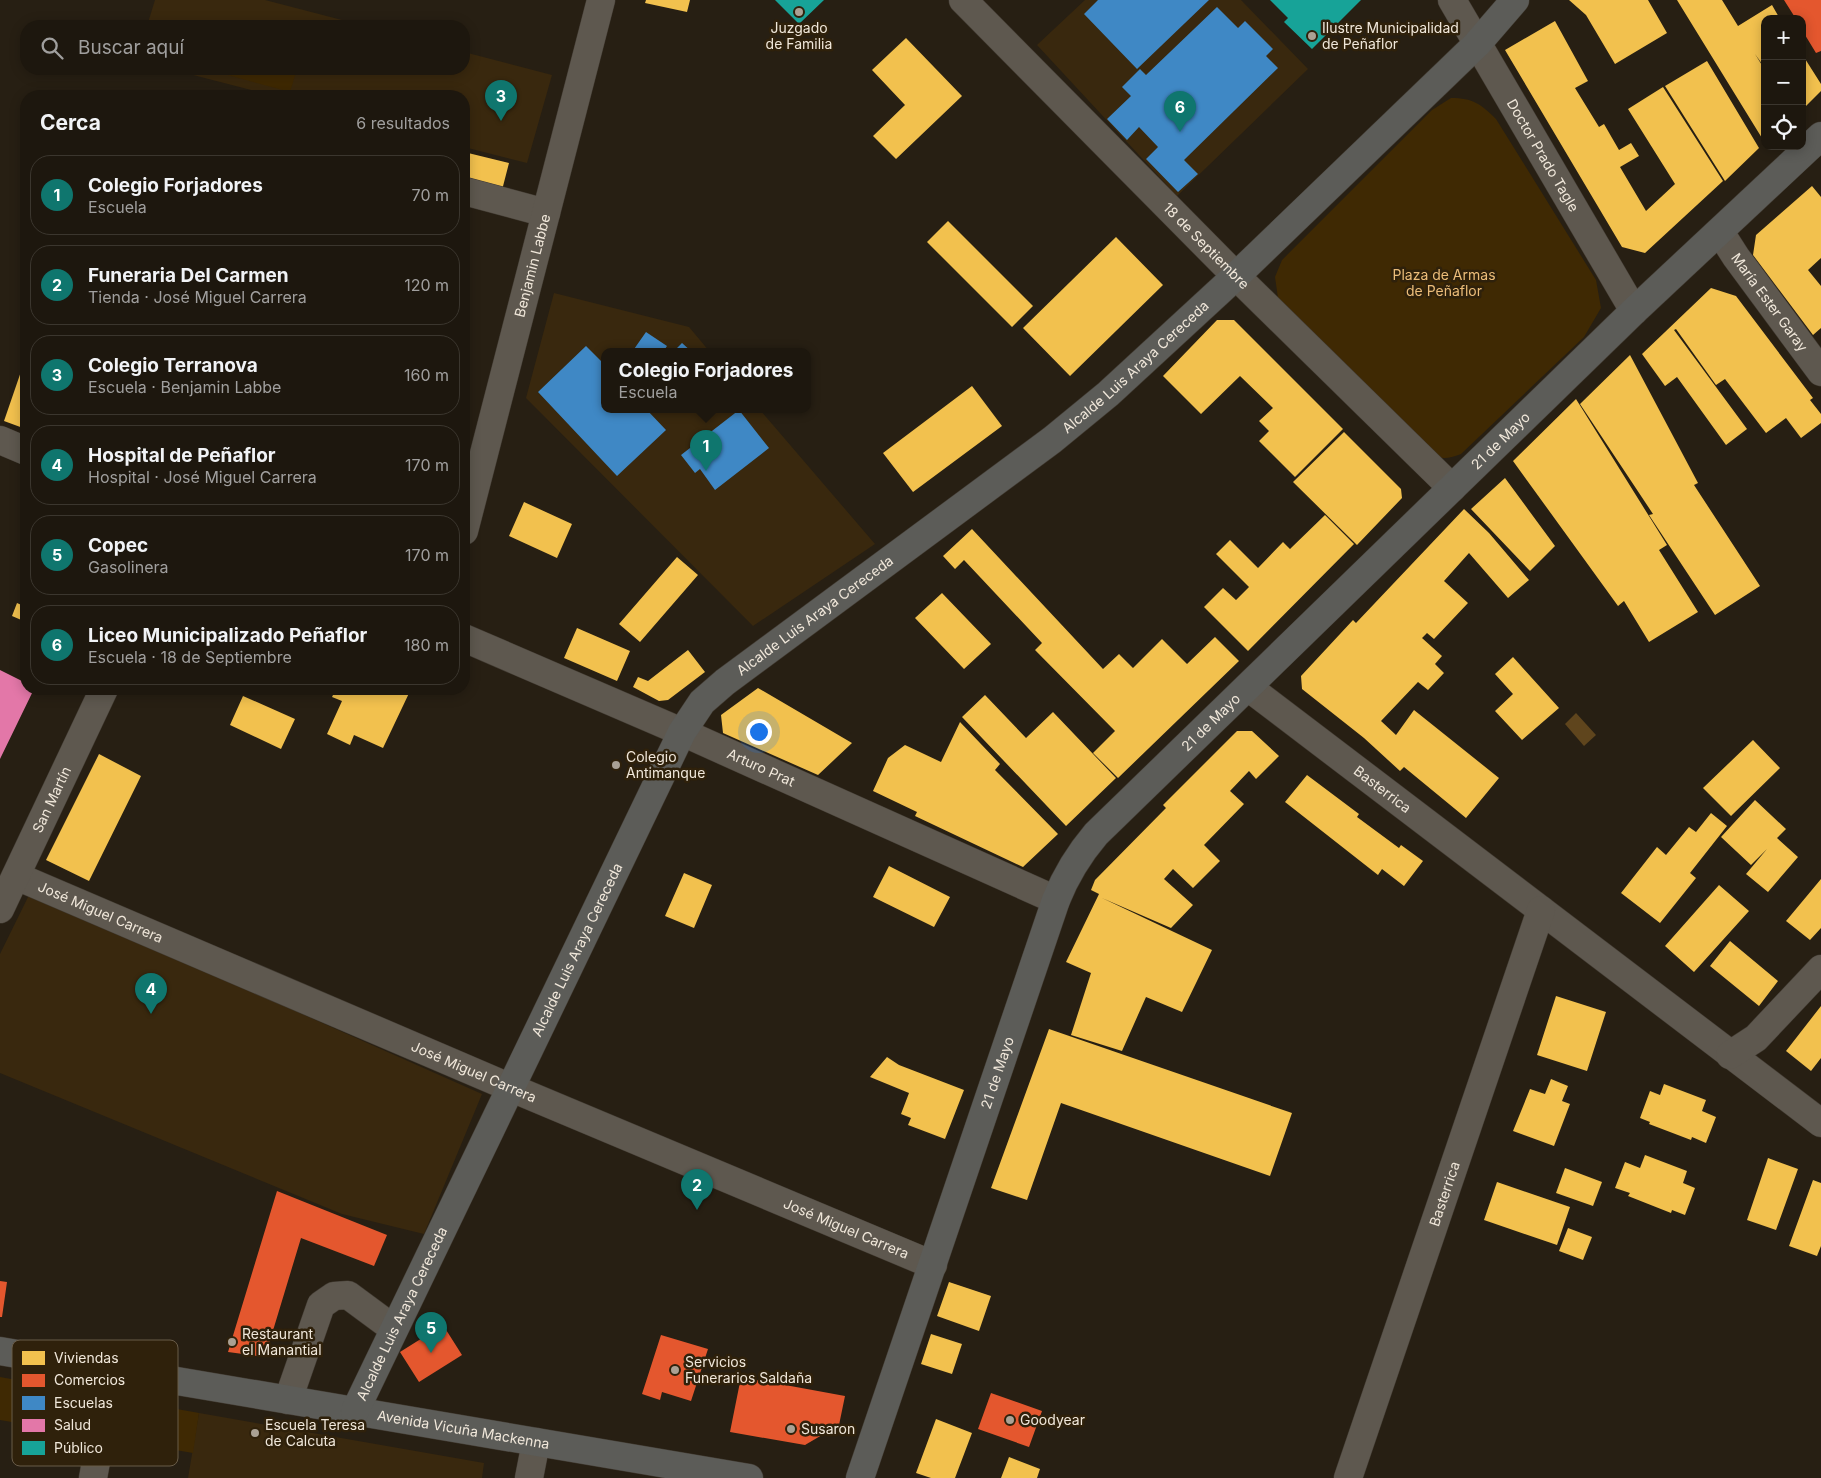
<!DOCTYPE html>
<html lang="es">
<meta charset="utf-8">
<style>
body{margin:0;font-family:Inter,sans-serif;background:#252017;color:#f1f3f6}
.controls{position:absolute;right:15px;top:15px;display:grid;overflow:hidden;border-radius:10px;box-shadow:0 2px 12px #0003}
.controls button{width:45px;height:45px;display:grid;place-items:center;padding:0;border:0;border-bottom:1px solid #3b362e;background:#1d170e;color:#f1f3f6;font:25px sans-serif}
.you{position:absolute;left:758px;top:731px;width:18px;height:18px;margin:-12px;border:4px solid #fff;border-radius:50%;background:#1a73e8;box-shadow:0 0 0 8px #1a73e833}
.badge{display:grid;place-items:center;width:32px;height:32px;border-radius:50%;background:#0f766e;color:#fff;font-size:16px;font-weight:700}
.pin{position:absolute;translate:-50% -41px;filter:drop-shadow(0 1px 2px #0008)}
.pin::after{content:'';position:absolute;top:26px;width:18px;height:15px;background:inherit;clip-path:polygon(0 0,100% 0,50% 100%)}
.popup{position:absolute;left:601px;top:348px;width:210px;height:65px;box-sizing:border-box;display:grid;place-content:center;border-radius:10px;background:#1d170e;filter:drop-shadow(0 1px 4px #0005);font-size:16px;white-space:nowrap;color:#a09f9e}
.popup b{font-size:19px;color:#f1f3f6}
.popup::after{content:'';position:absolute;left:50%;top:100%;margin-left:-10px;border:10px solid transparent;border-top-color:#1d170e}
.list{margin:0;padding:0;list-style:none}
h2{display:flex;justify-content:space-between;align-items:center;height:65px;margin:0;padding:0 20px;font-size:21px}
h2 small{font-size:16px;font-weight:400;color:#a09f9e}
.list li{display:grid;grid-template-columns:32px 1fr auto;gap:15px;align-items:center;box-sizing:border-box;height:80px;margin:0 10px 10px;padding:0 10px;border:1px solid #3b362e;border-radius:20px}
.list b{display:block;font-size:19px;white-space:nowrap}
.list p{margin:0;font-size:16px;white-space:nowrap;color:#a09f9e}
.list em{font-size:16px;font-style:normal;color:#a09f9e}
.icon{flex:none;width:28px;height:28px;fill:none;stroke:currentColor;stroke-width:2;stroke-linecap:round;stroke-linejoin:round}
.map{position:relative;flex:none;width:1821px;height:1478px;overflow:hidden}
.search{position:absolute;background:#1d170e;box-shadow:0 2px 12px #0003;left:20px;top:20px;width:450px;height:55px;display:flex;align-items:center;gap:12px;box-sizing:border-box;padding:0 18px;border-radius:20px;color:#a09f9e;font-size:19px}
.panel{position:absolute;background:#1d170e;box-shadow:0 2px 12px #0003;left:20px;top:90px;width:450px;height:605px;border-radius:20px}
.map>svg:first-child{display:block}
.built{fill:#39280e}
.green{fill:#3f2903}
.water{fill:#5f451d}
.homes{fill:#f2c14e}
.shops{fill:#e4572e}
.schools{fill:#3f88c5}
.health{fill:#e377a8}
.public{fill:#17a398}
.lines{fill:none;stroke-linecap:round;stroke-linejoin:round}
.minor-casing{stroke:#413a31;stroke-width:29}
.major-casing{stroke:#413a31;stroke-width:29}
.minor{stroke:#5e584f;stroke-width:28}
.major{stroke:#5c5c58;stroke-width:28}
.poi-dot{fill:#aaa194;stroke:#2f210b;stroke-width:2}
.labels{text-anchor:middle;stroke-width:5;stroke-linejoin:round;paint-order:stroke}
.poi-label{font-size:14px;fill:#f0e7da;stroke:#2f210b;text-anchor:start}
.street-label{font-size:14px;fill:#f0e7da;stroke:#2f210b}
.park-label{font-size:14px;fill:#ecbd7a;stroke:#2f210b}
.key{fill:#2f210b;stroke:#695c49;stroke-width:1}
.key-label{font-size:14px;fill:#f0e7da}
</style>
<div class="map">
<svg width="1821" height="1478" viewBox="0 0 1821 1478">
<rect width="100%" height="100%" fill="#271f13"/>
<path class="built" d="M 155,0 L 265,0 L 365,26 L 147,26 Z
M 1085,0 L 1241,0 L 1308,69 L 1177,196 L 1037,45 Z
M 464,52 L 552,75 L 527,163 L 464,147 L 464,96 L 274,96 L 170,69 L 464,69 Z
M 554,293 L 689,327 L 710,352 L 605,352 L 605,410 L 760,410 L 875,544 L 753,626 L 526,398 Z
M 30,893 L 482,1094 L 424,1234 L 342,1214 L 0,1073 L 0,954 Z
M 199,1413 L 484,1463 L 482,1478 L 188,1478 Z"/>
<path class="green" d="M 206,69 L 297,69 L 290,92 Z
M 1451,98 C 1473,98 1481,104 1496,119 L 1596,280 L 1601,308 L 1584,337 L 1461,454 C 1441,462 1436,457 1418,447 L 1278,298 L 1275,277 L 1282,260 L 1432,110 Z
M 0,1377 L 199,1413 L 193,1453 L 0,1420 Z"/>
<path class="water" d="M 1576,713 L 1596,735 L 1584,746 L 1565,724 Z"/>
<path class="homes" d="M 646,0 L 690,0 L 687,12 L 645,3 Z
M 1569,0 L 1648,0 L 1667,33 L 1615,64 L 1586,15 Z
M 1677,0 L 1722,0 L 1738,26 L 1772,5 L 1780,19 L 1765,19 L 1765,68 L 1755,54 L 1765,70 L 1765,143 Z
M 1555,21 L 1588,81 L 1575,88 L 1599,127 L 1604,124 L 1619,150 L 1631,143 L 1639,156 L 1620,167 L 1646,211 L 1675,184 L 1628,109 L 1663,87 L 1723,181 L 1645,253 L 1622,247 L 1505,50 Z
M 906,38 L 962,96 L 896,159 L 873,136 L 905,105 L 872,70 Z
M 1802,54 L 1821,84 L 1821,91 L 1802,110 Z
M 1707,61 L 1759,148 L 1725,181 L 1665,86 Z
M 464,152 L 509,163 L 501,194 L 464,184 Z
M 1812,186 L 1821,197 L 1821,258 L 1808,270 L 1821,286 L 1821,328 L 1813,335 L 1753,255 L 1756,235 Z
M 948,221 L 1033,306 L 1012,327 L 927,242 Z
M 1116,237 L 1163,285 L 1070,376 L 1023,328 Z
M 1711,288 L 1736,296 L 1813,398 L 1810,400 L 1821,414 L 1821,423 L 1801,438 L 1786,418 L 1766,433 L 1725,379 L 1716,385 L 1676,329 L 1674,330 L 1747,429 L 1726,445 L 1677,377 L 1665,386 L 1642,354 Z
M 1217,320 L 1234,320 L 1343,429 L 1295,477 L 1259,441 L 1269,431 L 1259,421 L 1273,408 L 1240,376 L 1201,414 L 1163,376 Z
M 1630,355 L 1698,483 L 1694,485 L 1760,586 L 1715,615 L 1649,515 L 1653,514 L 1580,404 Z
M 26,357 L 26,420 L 23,428 L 4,421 Z
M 972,386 L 1002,426 L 913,492 L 883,453 Z
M 1576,399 L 1667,545 L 1659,550 L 1698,612 L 1649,642 L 1624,601 L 1618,606 L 1513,461 Z
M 1344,432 L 1401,489 L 1402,498 L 1357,545 L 1293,482 Z
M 1505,478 L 1555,546 L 1530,571 L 1471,509 Z
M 524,502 L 572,524 L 557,558 L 509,536 Z
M 1464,509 L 1489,533 L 1529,580 L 1508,598 L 1469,553 L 1444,581 L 1468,603 L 1434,639 L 1427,633 L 1422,638 L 1442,656 L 1435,664 L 1444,673 L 1428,690 L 1418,682 L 1381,721 L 1396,735 L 1414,710 L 1499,778 L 1466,818 L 1404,767 L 1400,771 L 1364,738 L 1302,689 L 1301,676 L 1353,620 L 1356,623 Z
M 1325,515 L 1354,544 L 1248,651 L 1204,607 L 1223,588 L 1236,600 L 1249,587 L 1216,554 L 1230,540 L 1258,568 L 1283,542 L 1290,549 Z
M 972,529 L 1103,669 L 1119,654 L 1133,668 L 1162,639 L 1187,664 L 1215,637 L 1239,661 L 1118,778 L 1093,753 L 1115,731 L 1035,650 L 1042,643 L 964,560 L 955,569 L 943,556 Z
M 677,557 L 698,575 L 640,642 L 619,624 Z
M 942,593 L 991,644 L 964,669 L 915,618 Z
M 17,603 L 26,607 L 26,622 L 12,616 Z
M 577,628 L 630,651 L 617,681 L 564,658 Z
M 688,650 L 705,672 L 668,700 L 659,701 L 633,687 L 638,677 L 648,681 Z
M 1513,657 L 1559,708 L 1522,740 L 1495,711 L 1513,694 L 1495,674 Z
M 758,688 L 852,743 L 818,775 L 723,733 L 721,715 Z
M 336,689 L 411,689 L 383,748 L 354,735 L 350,745 L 327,734 L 342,701 L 332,697 Z
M 985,695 L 1026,738 L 1053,712 L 1116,778 L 1066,826 L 962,717 Z
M 243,696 L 295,719 L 281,749 L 230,725 Z
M 960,722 L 1000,764 L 995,770 L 1058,834 L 1023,867 L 915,816 L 917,812 L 873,791 L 888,758 L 905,745 L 941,762 Z
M 1237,731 L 1252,731 L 1279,756 L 1256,779 L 1249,771 L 1230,791 L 1244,804 L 1204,845 L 1220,861 L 1193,888 L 1173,869 L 1164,879 L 1193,905 L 1171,928 L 1102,898 L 1212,950 L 1182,1012 L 1146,997 L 1122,1051 L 1071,1035 L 1091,973 L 1066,962 L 1099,894 L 1091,890 L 1095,880 L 1166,808 L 1163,805 Z
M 1753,740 L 1780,768 L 1731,816 L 1703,788 Z
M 99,754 L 141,776 L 89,881 L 46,860 Z
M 1307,775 L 1359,814 L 1357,817 L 1399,848 L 1401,845 L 1423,861 L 1404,886 L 1382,869 L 1378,875 L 1285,802 Z
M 1755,800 L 1786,829 L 1777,838 L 1798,857 L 1768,892 L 1746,874 L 1767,849 L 1751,865 L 1721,837 Z
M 1711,813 L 1727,826 L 1690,873 L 1696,878 L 1660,923 L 1621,893 L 1657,847 L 1666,855 L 1689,827 L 1696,832 Z
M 889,866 L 950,897 L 934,927 L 873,897 Z
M 684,873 L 712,885 L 694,928 L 665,916 Z
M 1821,879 L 1821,928 L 1810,940 L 1786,921 Z
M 1719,885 L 1749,911 L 1694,972 L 1665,946 Z
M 1730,941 L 1778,981 L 1759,1006 L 1710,966 Z
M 1556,996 L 1606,1012 L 1587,1071 L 1537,1055 Z
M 1821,1006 L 1821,1058 L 1811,1071 L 1786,1051 Z
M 1049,1029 L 1292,1113 L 1270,1176 L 1061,1103 L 1027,1200 L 991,1188 Z
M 887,1057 L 899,1065 L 964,1090 L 945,1139 L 908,1125 L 911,1118 L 901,1114 L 909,1093 L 870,1077 Z
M 1551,1079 L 1568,1086 L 1562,1101 L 1570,1104 L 1554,1146 L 1513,1131 L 1530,1089 L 1545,1094 Z
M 1664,1084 L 1706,1100 L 1702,1111 L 1716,1117 L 1706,1143 L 1692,1137 L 1691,1140 L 1649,1124 L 1650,1122 L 1640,1118 L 1650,1091 L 1660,1095 Z
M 1645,1155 L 1687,1171 L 1683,1183 L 1695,1188 L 1685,1215 L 1672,1210 L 1671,1213 L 1628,1196 L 1630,1193 L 1615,1188 L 1625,1162 L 1640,1168 Z
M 1768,1158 L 1798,1169 L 1776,1230 L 1747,1220 Z
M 1565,1168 L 1602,1182 L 1593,1206 L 1556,1193 Z
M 1813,1180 L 1821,1183 L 1821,1246 L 1817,1256 L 1789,1246 Z
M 1497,1182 L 1570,1207 L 1557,1245 L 1484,1220 Z
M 1568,1228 L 1592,1237 L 1583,1260 L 1559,1251 Z
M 949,1282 L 991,1296 L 979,1331 L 937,1316 Z
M 931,1334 L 962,1344 L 952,1374 L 921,1364 Z
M 936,1419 L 972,1433 L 955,1478 L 931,1478 L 916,1473 Z
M 1009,1457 L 1040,1469 L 1037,1478 L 1001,1478 Z"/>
<path class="shops" d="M 1784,0 L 1821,0 L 1821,51 L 1816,53 L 1802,30 L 1802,19 L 1796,19 Z
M 277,1191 L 387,1235 L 374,1266 L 301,1238 L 265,1357 L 228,1352 Z
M 0,1281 L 7,1282 L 2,1317 L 0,1317 Z
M 443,1325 L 462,1355 L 419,1382 L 400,1352 Z
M 661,1335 L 708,1349 L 691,1401 L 662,1392 L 660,1400 L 642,1394 Z
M 741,1377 L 845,1396 L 839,1425 L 805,1445 L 730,1432 Z
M 991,1393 L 1042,1411 L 1029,1447 L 978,1429 Z"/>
<path class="schools" d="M 1098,0 L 1209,0 L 1137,69 L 1084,14 Z
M 1217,7 L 1238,28 L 1245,21 L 1273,49 L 1266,56 L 1278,68 L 1184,160 L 1198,174 L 1178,192 L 1146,159 L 1158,147 L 1139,127 L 1127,140 L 1107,119 L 1131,96 L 1122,87 L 1140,69 L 1146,75 Z
M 646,332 L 667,346 L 663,352 L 632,352 Z
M 682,343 L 692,352 L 673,352 Z
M 586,346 L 605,365 L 605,410 L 647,410 L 666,430 L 617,476 L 538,392 Z
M 739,410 L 769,448 L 715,490 L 700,469 L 695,473 L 681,455 Z"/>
<path class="health" d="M 0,670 L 26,683 L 26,689 L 34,689 L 0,759 Z"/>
<path class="public" d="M 775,0 L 824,0 L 799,24 Z
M 1270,0 L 1361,0 L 1312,49 L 1284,22 L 1288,18 Z"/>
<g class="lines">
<defs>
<g id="minor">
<path id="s1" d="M 963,0 L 1236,276 L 1452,488"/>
<path id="s2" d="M 1452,0 L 1634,311"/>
<path d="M 464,191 L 546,213"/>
<path id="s3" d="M 1720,232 L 1736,257 L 1821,372"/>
<path d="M 0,440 L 26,451"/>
<path id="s4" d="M 464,531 L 601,0"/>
<path id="s5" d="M 464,638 L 682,732 L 1056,900"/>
<path id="s6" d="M 1248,687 L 1821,1123"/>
<path id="s7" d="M 16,876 L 509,1087 L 933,1265"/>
<path id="s8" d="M 0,909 L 104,689"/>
<path d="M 1730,1055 L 1756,1038 L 1821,969"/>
<path d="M 288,1400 L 321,1305 L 334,1296 L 348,1295 L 394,1329"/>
<path d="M 93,1478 L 113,1370"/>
<path d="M 529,1478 L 536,1442"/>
<path id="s9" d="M 1348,1478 L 1541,910"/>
</g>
<g id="major">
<path id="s10" d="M 0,1351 L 749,1478"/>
<path id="s11" d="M 355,1411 L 682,732 L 702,702 L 725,682 L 1052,440 L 1108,394 L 1236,276 L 1450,70 L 1477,44 L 1515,0"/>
<path id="s12" d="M 860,1478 L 1056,900 C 1066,875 1079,854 1096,834 L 1634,311 L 1821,136"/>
</g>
</defs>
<use href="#minor" class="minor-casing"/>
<use href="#major" class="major-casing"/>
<use href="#minor" class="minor"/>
<use href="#major" class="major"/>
</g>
<g class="poi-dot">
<circle cx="799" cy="12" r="5"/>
<circle cx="1312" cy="36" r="5"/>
<circle cx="616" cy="765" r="5"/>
<circle cx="232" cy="1342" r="5"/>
<circle cx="675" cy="1370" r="5"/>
<circle cx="1010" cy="1420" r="5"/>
<circle cx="791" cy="1429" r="5"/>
<circle cx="255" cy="1433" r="5"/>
</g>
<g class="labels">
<g class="poi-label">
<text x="799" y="33" text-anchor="middle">Juzgado<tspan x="799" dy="16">de Familia</tspan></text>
<text x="1322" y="33">Ilustre Municipalidad<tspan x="1322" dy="16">de Peñaflor</tspan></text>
<text x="626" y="762">Colegio<tspan x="626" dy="16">Antimanque</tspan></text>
<text x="242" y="1339">Restaurant<tspan x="242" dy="16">el Manantial</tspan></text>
<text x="685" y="1367">Servicios<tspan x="685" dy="16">Funerarios Saldaña</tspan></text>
<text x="1020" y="1425">Goodyear</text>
<text x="265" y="1430">Escuela Teresa<tspan x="265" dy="16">de Calcuta</tspan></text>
<text x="801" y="1434">Susaron</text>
</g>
<g class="street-label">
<text dy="5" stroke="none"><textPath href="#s2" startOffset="180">Doctor Prado Tagle</textPath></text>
<text dy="5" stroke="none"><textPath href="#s1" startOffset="346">18 de Septiembre</textPath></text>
<text dy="5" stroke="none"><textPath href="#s4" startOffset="274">Benjamin Labbe</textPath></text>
<text dy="5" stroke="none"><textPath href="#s3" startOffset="86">María Ester Garay</textPath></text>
<text dy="5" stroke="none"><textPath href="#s11" startOffset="1338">Alcalde Luis Araya Cereceda</textPath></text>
<text dy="5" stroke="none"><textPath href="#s12" startOffset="1252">21 de Mayo</textPath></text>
<text dy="5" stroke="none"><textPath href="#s11" startOffset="932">Alcalde Luis Araya Cereceda</textPath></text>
<text dy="5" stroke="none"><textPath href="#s12" startOffset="848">21 de Mayo</textPath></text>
<text dy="5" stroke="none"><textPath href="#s5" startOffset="324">Arturo Prat</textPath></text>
<text dy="5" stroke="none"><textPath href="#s6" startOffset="169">Basterrica</textPath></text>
<text dy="5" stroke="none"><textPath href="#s8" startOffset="121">San Martín</textPath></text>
<text dy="5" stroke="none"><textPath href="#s7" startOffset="92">José Miguel Carrera</textPath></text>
<text dy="5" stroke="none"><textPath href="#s11" startOffset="512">Alcalde Luis Araya Cereceda</textPath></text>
<text dy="5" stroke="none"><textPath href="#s7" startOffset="498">José Miguel Carrera</textPath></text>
<text dy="5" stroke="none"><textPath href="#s12" startOffset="428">21 de Mayo</textPath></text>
<text dy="5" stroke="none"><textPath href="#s9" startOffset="300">Basterrica</textPath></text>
<text dy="5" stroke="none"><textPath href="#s7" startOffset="902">José Miguel Carrera</textPath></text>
<text dy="5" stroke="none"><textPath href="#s11" startOffset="108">Alcalde Luis Araya Cereceda</textPath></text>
<text dy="5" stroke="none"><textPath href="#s10" startOffset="470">Avenida Vicuña Mackenna</textPath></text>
</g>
<g class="park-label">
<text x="1444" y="280">Plaza de Armas<tspan x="1444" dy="16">de Peñaflor</tspan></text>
</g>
</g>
<rect x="12" y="1340" width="166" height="126" rx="8" class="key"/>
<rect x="22" y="1351" width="23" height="14" fill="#f2c14e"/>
<rect x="22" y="1374" width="23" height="13" fill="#e4572e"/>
<rect x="22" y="1396" width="23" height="14" fill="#3f88c5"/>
<rect x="22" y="1419" width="23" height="13" fill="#e377a8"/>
<rect x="22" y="1441" width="23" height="14" fill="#17a398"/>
<g class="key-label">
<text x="54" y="1363">Viviendas</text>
<text x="54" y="1385">Comercios</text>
<text x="54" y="1408">Escuelas</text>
<text x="54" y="1430">Salud</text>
<text x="54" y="1453">Público</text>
</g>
</svg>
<div class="controls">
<button>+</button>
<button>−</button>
<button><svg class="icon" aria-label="locate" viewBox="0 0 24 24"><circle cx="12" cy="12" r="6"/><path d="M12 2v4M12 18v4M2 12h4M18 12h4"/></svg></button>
</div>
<div class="you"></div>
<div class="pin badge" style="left:706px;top:471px">1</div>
<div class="popup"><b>Colegio Forjadores</b>Escuela</div>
<div class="pin badge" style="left:697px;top:1210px">2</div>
<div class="pin badge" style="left:501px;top:121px">3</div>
<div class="pin badge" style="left:151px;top:1014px">4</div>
<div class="pin badge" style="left:431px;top:1353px">5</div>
<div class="pin badge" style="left:1180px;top:132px">6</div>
<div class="search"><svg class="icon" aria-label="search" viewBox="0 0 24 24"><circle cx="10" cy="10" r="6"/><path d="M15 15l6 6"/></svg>Buscar aquí</div>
<section class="panel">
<h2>Cerca<small>6 resultados</small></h2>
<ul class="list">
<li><span class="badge">1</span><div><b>Colegio Forjadores</b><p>Escuela</p></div><em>70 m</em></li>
<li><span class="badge">2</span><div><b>Funeraria Del Carmen</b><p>Tienda · José Miguel Carrera</p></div><em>120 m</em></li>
<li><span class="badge">3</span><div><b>Colegio Terranova</b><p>Escuela · Benjamin Labbe</p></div><em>160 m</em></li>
<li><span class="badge">4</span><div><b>Hospital de Peñaflor</b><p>Hospital · José Miguel Carrera</p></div><em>170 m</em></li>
<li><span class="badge">5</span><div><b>Copec</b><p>Gasolinera</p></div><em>170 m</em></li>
<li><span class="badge">6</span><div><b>Liceo Municipalizado Peñaflor</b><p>Escuela · 18 de Septiembre</p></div><em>180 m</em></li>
</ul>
</section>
</div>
